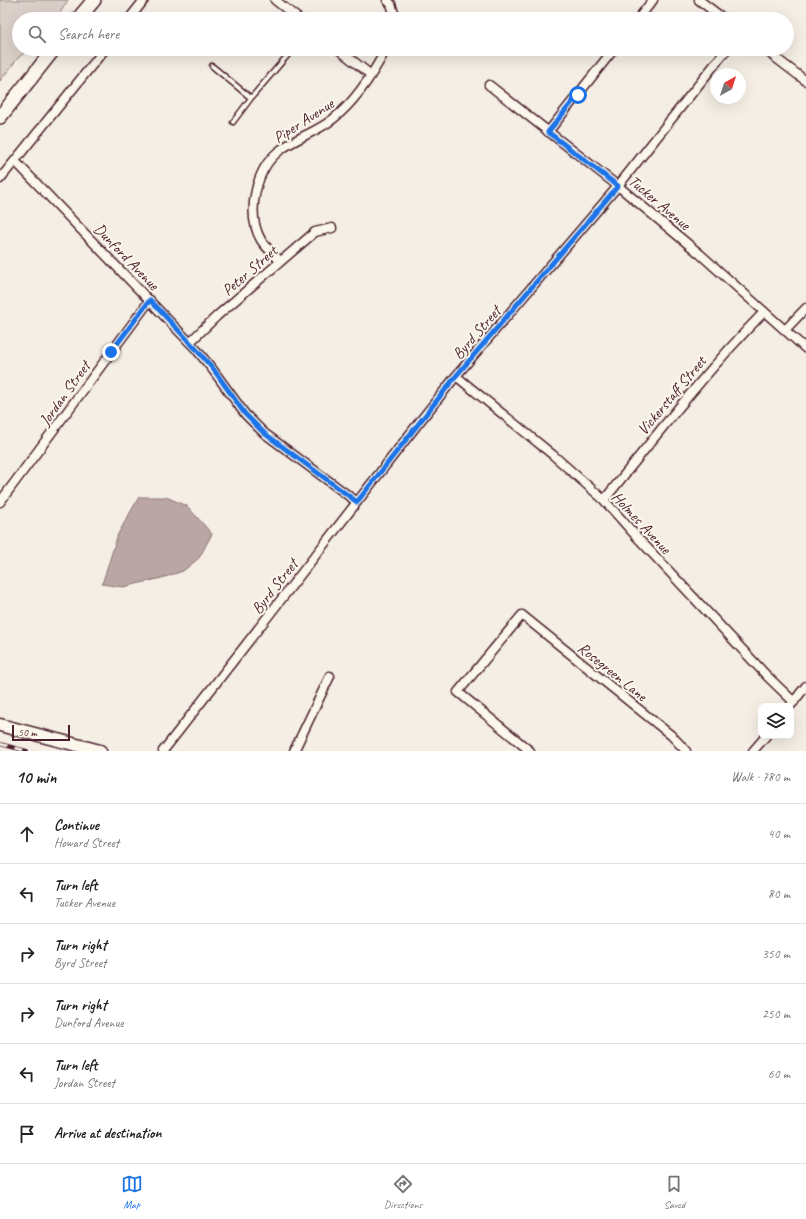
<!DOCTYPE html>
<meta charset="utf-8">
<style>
body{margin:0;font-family:Caveat,sans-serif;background:#f2f2f2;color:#222}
.controls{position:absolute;right:12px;bottom:12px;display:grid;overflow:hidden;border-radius:8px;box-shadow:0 4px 16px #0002}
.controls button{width:36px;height:36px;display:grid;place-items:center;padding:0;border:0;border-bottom:1px solid #e0e0e0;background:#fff;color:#222;font:20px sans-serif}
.compass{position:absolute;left:710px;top:68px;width:36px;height:36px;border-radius:50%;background:#fff;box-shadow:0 4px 16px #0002;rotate:39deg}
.scale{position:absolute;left:12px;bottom:10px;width:58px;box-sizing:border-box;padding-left:4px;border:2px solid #4a1f2b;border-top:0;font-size:11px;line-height:14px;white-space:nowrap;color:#4a1f2b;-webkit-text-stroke:3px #fbf7ec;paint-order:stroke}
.stop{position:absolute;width:12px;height:12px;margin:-9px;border:3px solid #1a73e8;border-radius:50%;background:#fff}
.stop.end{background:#1a73e8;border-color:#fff;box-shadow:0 1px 4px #0008}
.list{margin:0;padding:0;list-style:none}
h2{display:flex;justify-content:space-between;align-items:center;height:52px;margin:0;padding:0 16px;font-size:17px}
h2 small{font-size:13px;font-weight:400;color:#767676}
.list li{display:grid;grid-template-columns:26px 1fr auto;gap:12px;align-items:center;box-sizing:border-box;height:60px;padding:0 16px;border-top:1px solid #e0e0e0}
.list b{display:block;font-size:15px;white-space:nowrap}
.list p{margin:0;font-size:13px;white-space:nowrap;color:#767676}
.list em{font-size:13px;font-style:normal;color:#767676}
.icon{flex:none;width:22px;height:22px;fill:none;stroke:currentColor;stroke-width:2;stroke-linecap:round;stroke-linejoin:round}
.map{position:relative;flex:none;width:806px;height:751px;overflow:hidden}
.search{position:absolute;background:#fff;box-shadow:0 4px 16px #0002;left:12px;right:12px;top:12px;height:44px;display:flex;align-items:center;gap:10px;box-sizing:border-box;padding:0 14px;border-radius:22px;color:#767676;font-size:15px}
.sheet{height:412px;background:#fff}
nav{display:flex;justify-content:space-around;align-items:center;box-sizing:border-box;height:56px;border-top:1px solid #e0e0e0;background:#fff;font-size:11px;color:#767676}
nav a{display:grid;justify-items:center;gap:2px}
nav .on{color:#1a73e8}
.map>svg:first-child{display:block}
.green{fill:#dbd0c9;stroke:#92787a}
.water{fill:#baa7a5;stroke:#8d7174}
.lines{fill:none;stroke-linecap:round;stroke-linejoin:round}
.service-casing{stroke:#4a1f2b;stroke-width:7}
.minor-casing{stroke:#4a1f2b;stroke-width:11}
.secondary-casing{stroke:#4a1f2b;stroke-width:15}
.primary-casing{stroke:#4a1f2b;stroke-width:16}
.service{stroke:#fbf7ec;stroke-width:4}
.minor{stroke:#fbf7ec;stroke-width:8}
.secondary{stroke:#fbf7ec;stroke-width:12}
.primary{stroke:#fbf7ec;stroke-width:13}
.rail-casing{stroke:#4a1f2b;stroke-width:4}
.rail{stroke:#fbf7ec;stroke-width:2.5;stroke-dasharray:8;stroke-linecap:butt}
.route{stroke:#1a73e8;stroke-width:5}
.labels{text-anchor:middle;stroke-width:4;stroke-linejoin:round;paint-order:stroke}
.street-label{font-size:16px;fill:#4a1f2b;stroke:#fbf7ec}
</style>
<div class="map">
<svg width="806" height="751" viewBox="0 0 806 751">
<rect width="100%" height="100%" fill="#f4eee4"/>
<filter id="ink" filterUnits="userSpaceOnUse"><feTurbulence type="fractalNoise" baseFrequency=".025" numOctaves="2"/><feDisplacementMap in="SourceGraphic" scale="8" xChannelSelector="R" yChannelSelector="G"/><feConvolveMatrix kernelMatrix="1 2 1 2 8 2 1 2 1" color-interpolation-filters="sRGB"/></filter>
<g filter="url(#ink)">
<path class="green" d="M 0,0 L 68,0 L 56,19 L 19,19 L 19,49 L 29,49 L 18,58 L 0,81 Z"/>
<path class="water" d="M 139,497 L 166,497 L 187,506 L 212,534 L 199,558 L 183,571 L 162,578 L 123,587 L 102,584 L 118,534 Z"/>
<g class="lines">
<defs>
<path id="service" d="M 212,66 L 251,98 L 293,49
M 233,122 L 251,98"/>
<path id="minor" d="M 275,0 L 299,19
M 387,0 L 391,4 L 396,19
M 699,0 L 724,19
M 129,19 L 144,0
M 638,19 L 653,0
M 338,49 L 371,75
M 764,49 L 806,81
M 489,85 L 618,186 L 700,254 L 806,349
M 548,132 L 614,49
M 15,161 L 196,349 L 213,370 L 245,414 L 264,433 L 357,502
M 0,179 L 105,49
M 280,261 C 274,254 266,248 261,240 C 246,214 255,170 279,151 C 295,138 317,132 333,119 C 356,101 373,74 386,49
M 785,330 L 806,308
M 190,342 L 218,315 L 315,232 L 332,228
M 456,376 L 553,455 L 604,500 L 637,537 L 767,676 L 794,702
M 604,500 C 656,436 706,371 764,312
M 0,502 L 150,300
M 791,705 L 806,686
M 163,751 L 417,425 L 456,376 L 618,186 L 727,49
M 294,751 L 330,676
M 530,751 L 458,692 L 522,615 L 672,736 L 686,751
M 753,751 L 766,736"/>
<path id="secondary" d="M 0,725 L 100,751"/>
<path id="primary" d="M 78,19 L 94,0
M 0,117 L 54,49"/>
</defs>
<use href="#service" class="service-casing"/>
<use href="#minor" class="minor-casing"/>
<use href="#secondary" class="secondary-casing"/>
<use href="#primary" class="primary-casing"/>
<use href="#service" class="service"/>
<use href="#minor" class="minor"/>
<use href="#secondary" class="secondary"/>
<use href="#primary" class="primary"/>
<defs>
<path id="rail" d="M 0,744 L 27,751"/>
</defs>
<use href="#rail" class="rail-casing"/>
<use href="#rail" class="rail"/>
</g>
</g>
<g class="lines" filter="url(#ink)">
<path class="route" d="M 111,352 L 150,300 L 196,349 L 214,370 L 245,414 L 264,433 L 357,502 L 456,376 L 618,186 L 548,132 L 578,95"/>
</g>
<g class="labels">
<g class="street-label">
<text transform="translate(303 120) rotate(-33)" y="6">Piper Avenue</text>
<text transform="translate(660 202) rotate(40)" y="6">Tucker Avenue</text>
<text transform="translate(127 256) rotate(46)" y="6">Dunford Avenue</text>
<text transform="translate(249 270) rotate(-41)" y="6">Peter Street</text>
<text transform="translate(476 332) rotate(-49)" y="6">Byrd Street</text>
<text transform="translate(64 393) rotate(-54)" y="6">Jordan Street</text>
<text transform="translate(671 395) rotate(-50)" y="6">Vickerstaff Street</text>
<text transform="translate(642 522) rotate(47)" y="6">Holmes Avenue</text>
<text transform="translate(274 586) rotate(-52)" y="6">Byrd Street</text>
<text transform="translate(613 671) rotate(39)" y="6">Rosegreen Lane</text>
</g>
</g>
</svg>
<div class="controls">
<button><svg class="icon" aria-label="layers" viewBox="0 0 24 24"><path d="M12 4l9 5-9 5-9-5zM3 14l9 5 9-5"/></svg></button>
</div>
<svg class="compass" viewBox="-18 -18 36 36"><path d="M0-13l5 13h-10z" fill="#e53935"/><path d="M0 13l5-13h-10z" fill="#767676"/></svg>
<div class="scale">50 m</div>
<div class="stop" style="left:578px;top:95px"></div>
<div class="stop end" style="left:111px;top:352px"></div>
<div class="search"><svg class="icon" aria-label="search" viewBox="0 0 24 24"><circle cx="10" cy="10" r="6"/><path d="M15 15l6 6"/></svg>Search here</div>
</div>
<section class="sheet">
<h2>10 min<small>Walk · 780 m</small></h2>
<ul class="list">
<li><svg class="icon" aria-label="ahead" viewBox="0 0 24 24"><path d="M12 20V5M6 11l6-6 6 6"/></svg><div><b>Continue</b><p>Howard Street</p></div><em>40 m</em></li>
<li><svg class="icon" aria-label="left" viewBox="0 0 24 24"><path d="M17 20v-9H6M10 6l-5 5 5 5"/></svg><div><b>Turn left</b><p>Tucker Avenue</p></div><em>80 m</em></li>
<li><svg class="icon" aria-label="right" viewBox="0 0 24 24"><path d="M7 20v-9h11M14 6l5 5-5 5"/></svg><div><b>Turn right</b><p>Byrd Street</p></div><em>350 m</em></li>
<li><svg class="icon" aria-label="right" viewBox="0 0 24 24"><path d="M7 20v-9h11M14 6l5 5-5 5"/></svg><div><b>Turn right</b><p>Dunford Avenue</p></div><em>250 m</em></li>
<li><svg class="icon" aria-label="left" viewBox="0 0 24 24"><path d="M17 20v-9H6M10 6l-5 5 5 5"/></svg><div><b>Turn left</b><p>Jordan Street</p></div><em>60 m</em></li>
<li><svg class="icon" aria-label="arrive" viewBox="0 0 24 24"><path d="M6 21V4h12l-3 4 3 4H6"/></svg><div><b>Arrive at destination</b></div></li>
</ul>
</section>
<nav>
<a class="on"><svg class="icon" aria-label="map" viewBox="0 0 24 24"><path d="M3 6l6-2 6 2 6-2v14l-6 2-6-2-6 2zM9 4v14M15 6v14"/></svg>Map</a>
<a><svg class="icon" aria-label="directions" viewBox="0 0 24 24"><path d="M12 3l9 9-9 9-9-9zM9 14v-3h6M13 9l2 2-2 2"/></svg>Directions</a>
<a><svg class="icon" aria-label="saved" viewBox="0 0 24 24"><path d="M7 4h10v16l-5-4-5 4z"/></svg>Saved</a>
</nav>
